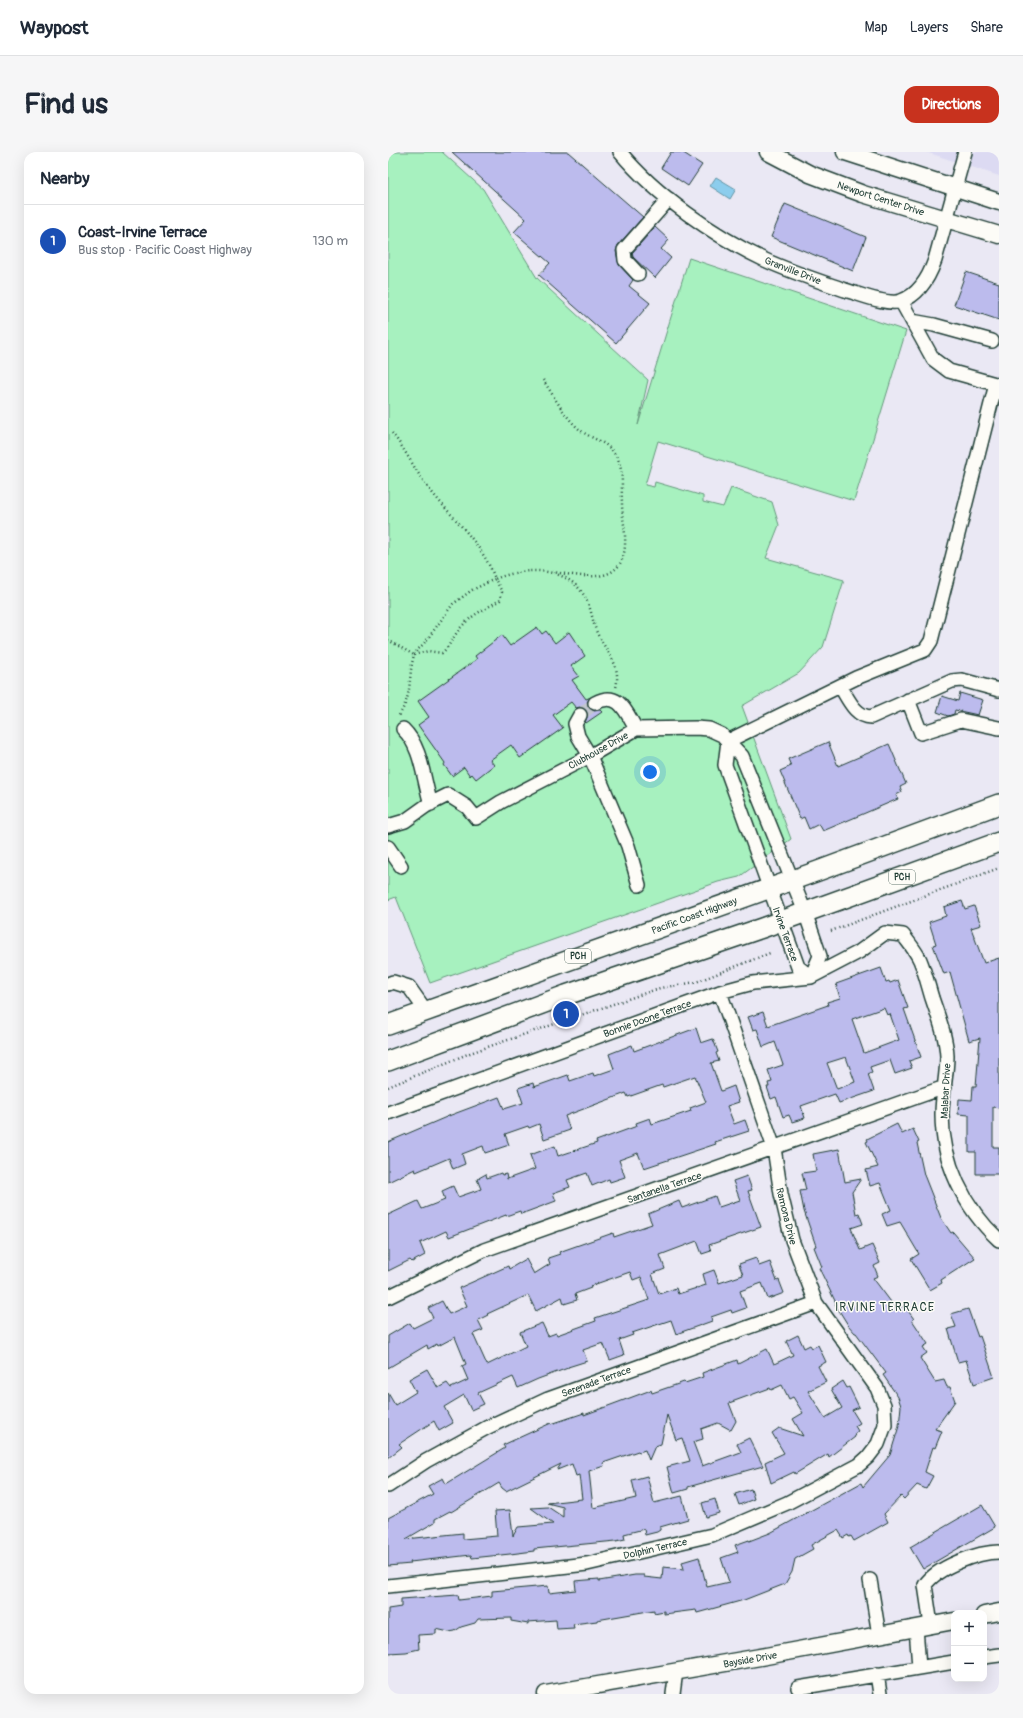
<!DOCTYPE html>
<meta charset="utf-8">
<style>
body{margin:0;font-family:Pangolin,sans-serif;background:#f6f6f7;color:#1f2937}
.controls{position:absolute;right:12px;bottom:12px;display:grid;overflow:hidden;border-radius:8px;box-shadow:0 4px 16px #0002}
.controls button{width:36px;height:36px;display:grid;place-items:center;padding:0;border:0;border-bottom:1px solid #e0e1e3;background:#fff;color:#1f2937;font:20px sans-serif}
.you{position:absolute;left:262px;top:620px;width:14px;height:14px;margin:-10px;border:3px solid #fff;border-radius:50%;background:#1a73e8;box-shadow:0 0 0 6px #1a73e833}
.badge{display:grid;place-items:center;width:26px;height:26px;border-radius:50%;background:#c8321e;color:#fff;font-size:13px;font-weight:700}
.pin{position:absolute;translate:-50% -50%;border:2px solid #fff;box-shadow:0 1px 4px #0006}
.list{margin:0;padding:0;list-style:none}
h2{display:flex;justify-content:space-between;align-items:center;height:52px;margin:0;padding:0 16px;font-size:17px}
h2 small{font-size:13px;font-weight:400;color:#747a83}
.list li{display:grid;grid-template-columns:26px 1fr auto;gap:12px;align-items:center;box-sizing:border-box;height:72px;padding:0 16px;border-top:1px solid #e0e1e3}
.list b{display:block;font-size:15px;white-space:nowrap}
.list p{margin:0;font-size:13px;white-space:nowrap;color:#747a83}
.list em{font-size:13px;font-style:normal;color:#747a83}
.map{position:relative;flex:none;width:611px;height:1542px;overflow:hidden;border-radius:12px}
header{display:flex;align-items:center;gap:24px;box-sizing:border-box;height:56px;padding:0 20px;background:#fff;border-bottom:1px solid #e0e1e3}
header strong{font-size:19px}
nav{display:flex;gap:22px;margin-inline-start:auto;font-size:14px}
.intro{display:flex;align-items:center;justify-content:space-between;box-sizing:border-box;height:96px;padding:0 24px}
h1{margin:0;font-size:28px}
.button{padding:10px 18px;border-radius:12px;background:#c8321e;color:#fff;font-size:14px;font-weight:700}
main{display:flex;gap:24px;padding:0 24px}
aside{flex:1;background:#fff;border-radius:12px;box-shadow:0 4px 16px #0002}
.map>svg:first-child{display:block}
.built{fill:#dcdaf2}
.green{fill:#a7f1bf;stroke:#63977a}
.water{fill:#8ccded;stroke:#6093a3}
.building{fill:#bcbbed;stroke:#1f3d34;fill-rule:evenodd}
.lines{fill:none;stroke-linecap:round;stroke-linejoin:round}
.minor-tunnel{stroke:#c1c6ce;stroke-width:13;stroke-dasharray:13 6;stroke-linecap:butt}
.minor-casing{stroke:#1f3d34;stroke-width:16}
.major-casing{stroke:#1f3d34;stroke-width:19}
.highway-casing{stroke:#1f3d34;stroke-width:22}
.path{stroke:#1f3d34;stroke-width:2.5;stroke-dasharray:1 3;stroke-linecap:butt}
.minor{stroke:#fdfcf7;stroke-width:13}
.major{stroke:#fdfcf7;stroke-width:16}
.highway{stroke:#fdfcf7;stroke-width:19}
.labels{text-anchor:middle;stroke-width:3;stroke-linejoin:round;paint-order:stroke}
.shield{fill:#fdfcf7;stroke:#62766e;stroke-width:1}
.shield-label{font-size:9px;font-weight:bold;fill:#1f3d34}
.street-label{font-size:10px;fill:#1f3d34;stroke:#fdfcf7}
.quarter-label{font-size:12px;letter-spacing:1px;fill:#1f3d34;stroke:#fdfcf7}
</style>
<header>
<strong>Waypost</strong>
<nav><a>Map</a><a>Layers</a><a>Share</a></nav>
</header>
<div class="intro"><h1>Find us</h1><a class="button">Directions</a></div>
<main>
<aside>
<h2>Nearby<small></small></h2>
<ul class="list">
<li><span class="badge" style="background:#1a4fb4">1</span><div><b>Coast-Irvine Terrace</b><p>Bus stop · Pacific Coast Highway</p></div><em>130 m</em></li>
</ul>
</aside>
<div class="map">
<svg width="611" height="1542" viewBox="0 0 611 1542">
<rect width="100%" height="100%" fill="#eae8f4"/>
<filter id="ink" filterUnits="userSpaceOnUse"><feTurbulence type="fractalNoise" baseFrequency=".025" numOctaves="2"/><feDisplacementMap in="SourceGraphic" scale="8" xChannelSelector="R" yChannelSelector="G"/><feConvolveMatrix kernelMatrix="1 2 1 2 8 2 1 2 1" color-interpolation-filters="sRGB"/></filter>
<g filter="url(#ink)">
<path class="built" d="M 538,0 L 611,0 L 611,24 Z"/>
<path class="green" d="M 0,0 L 54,0 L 95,37 L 149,126 L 260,228 L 250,273 L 301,106 L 518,179 L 466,349 L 270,289 L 257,333 L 266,335 L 267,330 L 315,344 L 315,350 L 335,355 L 343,336 L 384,350 L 391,373 L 378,406 L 456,428 L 435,495 L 411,521 L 354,554 L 403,687 L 351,725 L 330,730 L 42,831 L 8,745 L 0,748 Z"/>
<path class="water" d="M 328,25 L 348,37 L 342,47 L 322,34 Z"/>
<path class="building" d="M 64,0 L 180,0 L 255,65 L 230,93 L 228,99 L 231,113 L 245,128 L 241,134 L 262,151 L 228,191 L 151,123 L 162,111 L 126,80 L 138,67 Z
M 283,0 L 294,0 L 314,13 L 300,34 L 273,16 Z
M 397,52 L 478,85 L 465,119 L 383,85 Z
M 267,75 L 281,88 L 273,97 L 283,106 L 267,126 L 245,105 L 244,101 Z
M 578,120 L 611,131 L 611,168 L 566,153 Z
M 149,475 L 154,482 L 158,479 L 167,491 L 181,480 L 197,504 L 183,514 L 191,524 L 184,528 L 198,547 L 203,545 L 199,550 L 202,557 L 206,559 L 212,558 L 214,560 L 198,571 L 197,570 L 200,563 L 199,559 L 192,555 L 188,556 L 183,550 L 165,563 L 175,576 L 132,606 L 123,593 L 102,608 L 106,613 L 88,627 L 84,622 L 82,624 L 76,615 L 64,624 L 56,613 L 57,611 L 30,573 L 41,565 L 30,549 L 89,507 L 87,504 L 114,483 L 122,494 Z
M 572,541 L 595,548 L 590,563 L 567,558 L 566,562 L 560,564 L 549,560 L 554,544 L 570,549 Z
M 440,590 L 450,614 L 501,592 L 518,632 L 512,635 L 514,640 L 508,643 L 510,647 L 435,679 L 431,672 L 421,677 L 416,665 L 412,667 L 392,619 L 403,614 L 400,607 Z
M 574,749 L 577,757 L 586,754 L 593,773 L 583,776 L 596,811 L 611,806 L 611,956 L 605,955 L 605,995 L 611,995 L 611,1022 L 588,1022 L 588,1000 L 581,1000 L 581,963 L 570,962 L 571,947 L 584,948 L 585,934 L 588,934 L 592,886 L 581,889 L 562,820 L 556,822 L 545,793 L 548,792 L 541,770 L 558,764 L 556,755 Z
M 493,816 L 498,830 L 501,829 L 502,831 L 510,828 L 520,856 L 516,857 L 533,905 L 521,909 L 524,916 L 507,922 L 502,908 L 482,915 L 484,920 L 480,922 L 486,939 L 451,951 L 447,942 L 413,954 L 417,966 L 404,970 L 401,963 L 395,965 L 388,945 L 383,947 L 379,935 L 381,935 L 380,931 L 384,930 L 380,918 L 395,913 L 387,890 L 375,895 L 369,877 L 365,878 L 360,865 L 375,860 L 380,874 L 440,853 L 439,850 L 452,846 L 448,832 ZM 496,856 L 499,863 L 502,862 L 511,888 L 476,901 L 464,867 ZM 458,905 L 467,930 L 449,937 L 439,911 Z
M 308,876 L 313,891 L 325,887 L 330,900 L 328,901 L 331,909 L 323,911 L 333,939 L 346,934 L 351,950 L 339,954 L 346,972 L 357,968 L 361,979 L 327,990 L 328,992 L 256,1016 L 250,1001 L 231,1008 L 237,1025 L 222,1030 L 221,1027 L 204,1034 L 199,1021 L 179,1028 L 182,1035 L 165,1041 L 168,1049 L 133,1062 L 132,1059 L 118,1064 L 118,1063 L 61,1085 L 58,1079 L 32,1091 L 37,1103 L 24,1110 L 22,1108 L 0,1119 L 0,1063 L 30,1049 L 34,1057 L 57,1048 L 54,1039 L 65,1034 L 70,1045 L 93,1037 L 89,1027 L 98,1022 L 99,1026 L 113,1021 L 114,1023 L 118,1022 L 119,1027 L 147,1017 L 142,1003 L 167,994 L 170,1004 L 209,991 L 208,989 L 249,974 L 248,971 L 262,966 L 264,972 L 303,959 L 302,956 L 318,950 L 307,924 L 275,935 L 274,933 L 240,945 L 238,941 L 177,964 L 182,978 L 156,987 L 151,972 L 141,976 L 140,974 L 117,982 L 121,993 L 97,1001 L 95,994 L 74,1002 L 77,1012 L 65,1017 L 61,1006 L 28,1020 L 27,1017 L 0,1030 L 0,990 L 63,963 L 111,945 L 116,957 L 135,951 L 130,936 L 145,931 L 146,935 L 180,923 L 182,929 L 205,921 L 206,924 L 226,917 L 221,902 L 244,893 L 246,899 Z
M 509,972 L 514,982 L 525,977 L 531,990 L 529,991 L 536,1023 L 553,1066 L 563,1081 L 565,1080 L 587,1106 L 553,1128 L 554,1131 L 542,1138 L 523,1107 L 531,1102 L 512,1070 L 499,1074 L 494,1062 L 503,1058 L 492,1031 L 482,1034 L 478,1018 L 490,1015 L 478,990 L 480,989 L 479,987 Z
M 451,997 L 457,1030 L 473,1027 L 464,1040 L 468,1062 L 471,1061 L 475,1072 L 463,1076 L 472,1098 L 484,1093 L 492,1111 L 486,1114 L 490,1124 L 485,1126 L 509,1158 L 514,1154 L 517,1157 L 518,1156 L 526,1167 L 524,1168 L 540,1192 L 535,1195 L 539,1201 L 532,1206 L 547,1230 L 556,1228 L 559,1235 L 562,1235 L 567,1249 L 547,1277 L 554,1279 L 547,1296 L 545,1295 L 537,1320 L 545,1324 L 538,1337 L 529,1333 L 516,1347 L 513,1344 L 496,1362 L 500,1370 L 466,1389 L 463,1384 L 461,1385 L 460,1383 L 455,1386 L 450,1378 L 423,1393 L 425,1397 L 407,1407 L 404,1420 L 397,1432 L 356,1448 L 309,1461 L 308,1458 L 276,1462 L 276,1459 L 266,1461 L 266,1458 L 209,1468 L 209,1469 L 185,1472 L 186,1476 L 169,1477 L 168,1468 L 140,1470 L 140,1472 L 123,1469 L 123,1466 L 90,1467 L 87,1471 L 73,1475 L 67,1479 L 61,1480 L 48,1477 L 48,1482 L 30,1483 L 31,1497 L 18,1500 L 0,1501 L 0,1457 L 13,1455 L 13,1447 L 70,1443 L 71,1448 L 104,1444 L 104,1439 L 160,1434 L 161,1441 L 188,1438 L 187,1429 L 211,1427 L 211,1429 L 247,1423 L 256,1423 L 256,1425 L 274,1427 L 275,1415 L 296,1417 L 294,1410 L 311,1405 L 319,1435 L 341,1430 L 333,1406 L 350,1400 L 347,1393 L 361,1388 L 361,1389 L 382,1381 L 473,1331 L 475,1335 L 502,1303 L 511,1274 L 513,1254 L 510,1245 L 495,1223 L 498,1221 L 468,1181 L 467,1181 L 460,1173 L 447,1152 L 448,1151 L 431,1116 L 434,1115 L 426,1095 L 428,1094 L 416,1059 L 412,1039 L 418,1038 L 414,1021 L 428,1019 L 425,1002 Z
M 359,1024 L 364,1038 L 360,1039 L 373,1075 L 321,1093 L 323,1099 L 314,1102 L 309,1089 L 272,1103 L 277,1117 L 264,1122 L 271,1142 L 288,1136 L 290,1142 L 318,1133 L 315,1122 L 326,1118 L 331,1131 L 355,1123 L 351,1112 L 368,1106 L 371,1114 L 382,1110 L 389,1129 L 391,1128 L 396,1141 L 380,1147 L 374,1131 L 352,1139 L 358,1156 L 344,1161 L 343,1158 L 323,1165 L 324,1169 L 288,1182 L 283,1168 L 244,1181 L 245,1183 L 231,1188 L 236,1203 L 222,1208 L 215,1191 L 195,1198 L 199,1209 L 180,1215 L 180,1216 L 150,1227 L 130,1236 L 125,1225 L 90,1241 L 96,1252 L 83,1258 L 76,1243 L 56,1255 L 65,1271 L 51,1279 L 46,1269 L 11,1292 L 14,1295 L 0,1306 L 0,1241 L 7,1253 L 28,1240 L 21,1227 L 39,1217 L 50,1236 L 59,1231 L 63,1236 L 80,1228 L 74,1214 L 78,1212 L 67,1185 L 50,1194 L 49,1192 L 40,1197 L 39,1193 L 0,1216 L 0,1184 L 22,1171 L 25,1176 L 45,1166 L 40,1156 L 54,1149 L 61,1162 L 79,1154 L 71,1136 L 120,1114 L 121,1117 L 138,1107 L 146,1122 L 162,1112 L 160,1106 L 172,1102 L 171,1100 L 225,1081 L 226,1085 L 264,1072 L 260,1062 L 291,1049 L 294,1056 L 327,1044 L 331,1055 L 352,1048 L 345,1029 ZM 242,1120 L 245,1128 L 253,1125 L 261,1148 L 207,1166 L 208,1169 L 169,1183 L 168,1181 L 160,1184 L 154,1171 L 132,1180 L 138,1194 L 99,1213 L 85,1182 L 95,1178 L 90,1168 L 100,1163 L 99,1162 L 140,1143 L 148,1159 L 174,1145 L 176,1152 L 189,1148 L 187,1142 L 203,1136 L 202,1134 Z
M 580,1157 L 590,1185 L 592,1184 L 606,1225 L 586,1232 L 578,1208 L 570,1210 L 560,1177 L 568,1175 L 563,1162 Z
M 410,1183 L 416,1196 L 422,1193 L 424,1196 L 430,1193 L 438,1210 L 430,1214 L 438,1230 L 420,1239 L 437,1266 L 454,1256 L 443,1237 L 455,1229 L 459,1236 L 461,1235 L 471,1255 L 464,1258 L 472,1271 L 467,1274 L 470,1279 L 466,1282 L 467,1285 L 441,1305 L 440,1302 L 407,1322 L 406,1320 L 383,1331 L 377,1310 L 396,1301 L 384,1281 L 391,1276 L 415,1284 L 405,1267 L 415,1261 L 405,1245 L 401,1247 L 394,1233 L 383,1238 L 382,1236 L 341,1251 L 348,1269 L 343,1278 L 330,1271 L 313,1277 L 315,1287 L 305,1290 L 314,1314 L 353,1300 L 349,1292 L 361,1286 L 375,1314 L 300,1335 L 300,1337 L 286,1341 L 279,1315 L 302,1309 L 294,1286 L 288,1288 L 279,1263 L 273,1292 L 267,1294 L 261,1308 L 257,1298 L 251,1300 L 250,1299 L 215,1311 L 216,1314 L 201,1319 L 205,1356 L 248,1346 L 244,1328 L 259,1324 L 266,1351 L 294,1344 L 300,1367 L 272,1375 L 272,1378 L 269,1380 L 257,1383 L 256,1377 L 236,1382 L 237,1387 L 228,1389 L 146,1397 L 146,1399 L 122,1402 L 84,1406 L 83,1403 L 22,1410 L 23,1412 L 0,1414 L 0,1366 L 45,1342 L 40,1334 L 55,1326 L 58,1332 L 117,1296 L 115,1293 L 163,1271 L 163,1272 L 196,1261 L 196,1263 L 263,1238 L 264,1241 L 296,1230 L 297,1231 L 315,1225 L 314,1221 L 349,1208 L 350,1212 L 379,1197 L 386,1212 L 405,1203 L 398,1189 ZM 173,1312 L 169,1318 L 184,1312 L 188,1324 L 191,1323 L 194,1347 L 159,1351 L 175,1355 L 175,1365 L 160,1355 L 143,1356 L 165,1372 L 130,1375 L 125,1384 L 122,1358 L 107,1359 L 109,1384 L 75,1387 L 75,1381 L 18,1387 L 47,1370 L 47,1367 L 62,1359 L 63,1360 L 111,1331 L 114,1336 L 118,1339 Z
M 363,1337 L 366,1347 L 351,1353 L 347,1342 Z
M 327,1347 L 331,1361 L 318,1365 L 314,1351 Z
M 594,1353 L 607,1375 L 535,1417 L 522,1395 Z"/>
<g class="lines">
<path class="minor-tunnel" d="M 192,563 L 207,551"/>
<defs>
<path id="minor" d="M 232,0 C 267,43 328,85 377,108 C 403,120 431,129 457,138 C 471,142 500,154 513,149 C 531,143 541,125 547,108 L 577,0
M 250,122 L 237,108 L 236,98 L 281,47
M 513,149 L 545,207 L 561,219 L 611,233
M 524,169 L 546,173 L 604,189
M 452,534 C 460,546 467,565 483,565 L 564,529 L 574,528 L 611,538
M 520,548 L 533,581 L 573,568 L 611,576
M 207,551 C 231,538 238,560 248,577
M 192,563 L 187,572 L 190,584 L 202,604 L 240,694 L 251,733
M 15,577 C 34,595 35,627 43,652
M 340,589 L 468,526 L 537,498 L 543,489 L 608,232
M 340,589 L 337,613 L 410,815 L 423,825
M 0,674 L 17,669 L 38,654 L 60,643 L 79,655 L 88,666 L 113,650 L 202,604 L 248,577 L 308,576 L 321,577 L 334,583 L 354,604 L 417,760 L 432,804 L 423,825
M 0,695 L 13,714
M 0,832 L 5,830 L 21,835 L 38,859
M 0,961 L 332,840 L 365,831 L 423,825 L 471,800 L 497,781 L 515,783 C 521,791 528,799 532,808 C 537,820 540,833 544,846 C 550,864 558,884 559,904 C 559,923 554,943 554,962 C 554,1010 576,1056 611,1088
M 0,1145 L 96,1098 L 557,935
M 0,1334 L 38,1309 L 100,1275 L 160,1247 L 428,1151
M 482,1428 L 491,1483
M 0,1434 L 199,1412 L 324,1383 L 399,1351 L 471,1313 L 480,1305 L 490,1292 L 497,1273 L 496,1253 L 489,1236 L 428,1151 L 404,1088 L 393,1042 L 386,996 L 332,840
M 543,1473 L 537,1433 C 549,1415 590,1400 611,1400
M 528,1476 L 531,1515
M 596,1505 L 611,1503
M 489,1522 L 492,1542
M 410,1536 L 566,1510
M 285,1542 L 288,1519"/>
<path id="major" d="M 380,0 L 422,22 L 475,42 L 611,83
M 457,0 L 611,50
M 596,1463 L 611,1460
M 158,1542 L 378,1504 L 566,1469"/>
<path id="highway" d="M 0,873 L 430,719 L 611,652
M 0,909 L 178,843 L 374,776 L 611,690"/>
</defs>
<use href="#minor" class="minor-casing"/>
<use href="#major" class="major-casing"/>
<use href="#highway" class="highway-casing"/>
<path class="path" d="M 155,228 C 166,244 176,264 191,277 C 202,287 217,288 226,301 C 237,315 233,334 234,351 C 234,365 238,379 237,393 C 235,435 194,424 165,420
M 4,281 C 16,296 25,314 36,330 C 59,362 94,389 107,427 L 84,438 L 65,452 L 38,489 L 26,502
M 0,488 L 26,503 C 19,528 26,541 10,565
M 26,503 L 40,499 L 54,501 C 63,493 66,482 75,473 C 85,462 99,456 112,448 L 114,440 L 107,427 C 136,415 179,413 197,445 C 204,456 204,471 210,483 C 220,502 233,512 228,536
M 443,779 L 611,716
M 0,935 L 82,901 L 272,836 L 308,830 L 382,801"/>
<use href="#minor" class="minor"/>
<use href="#major" class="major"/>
<use href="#highway" class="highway"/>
</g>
</g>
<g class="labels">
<g class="shield">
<rect x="501" y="718" width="26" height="14" rx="3"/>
<rect x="177" y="797" width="26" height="14" rx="3"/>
</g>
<g class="shield-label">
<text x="514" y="728">PCH</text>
<text x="190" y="807">PCH</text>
</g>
<g class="street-label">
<text transform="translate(493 46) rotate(18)" y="4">Newport Center Drive</text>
<text transform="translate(405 118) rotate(21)" y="4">Granville Drive</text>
<text transform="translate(210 598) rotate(-29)" y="4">Clubhouse Drive</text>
<text transform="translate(306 763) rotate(-20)" y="4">Pacific Coast Highway</text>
<text transform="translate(398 782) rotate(70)" y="4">Irvine Terrace</text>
<text transform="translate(259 866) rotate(-20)" y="4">Bonnie Doone Terrace</text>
<text transform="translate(557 939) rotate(-87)" y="4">Malabar Drive</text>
<text transform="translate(276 1035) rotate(-19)" y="4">Santanella Terrace</text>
<text transform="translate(399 1064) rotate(76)" y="4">Ramona Drive</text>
<text transform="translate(208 1229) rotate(-20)" y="4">Serenade Terrace</text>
<text transform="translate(267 1396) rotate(-13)" y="4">Dolphin Terrace</text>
<text transform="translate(362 1507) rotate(-10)" y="4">Bayside Drive</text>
</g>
<g class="quarter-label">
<text x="497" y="1159">IRVINE TERRACE</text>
</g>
</g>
</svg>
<div class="controls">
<button>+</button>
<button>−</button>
</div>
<div class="you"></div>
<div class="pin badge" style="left:178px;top:862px;background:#1a4fb4">1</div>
</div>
</main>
